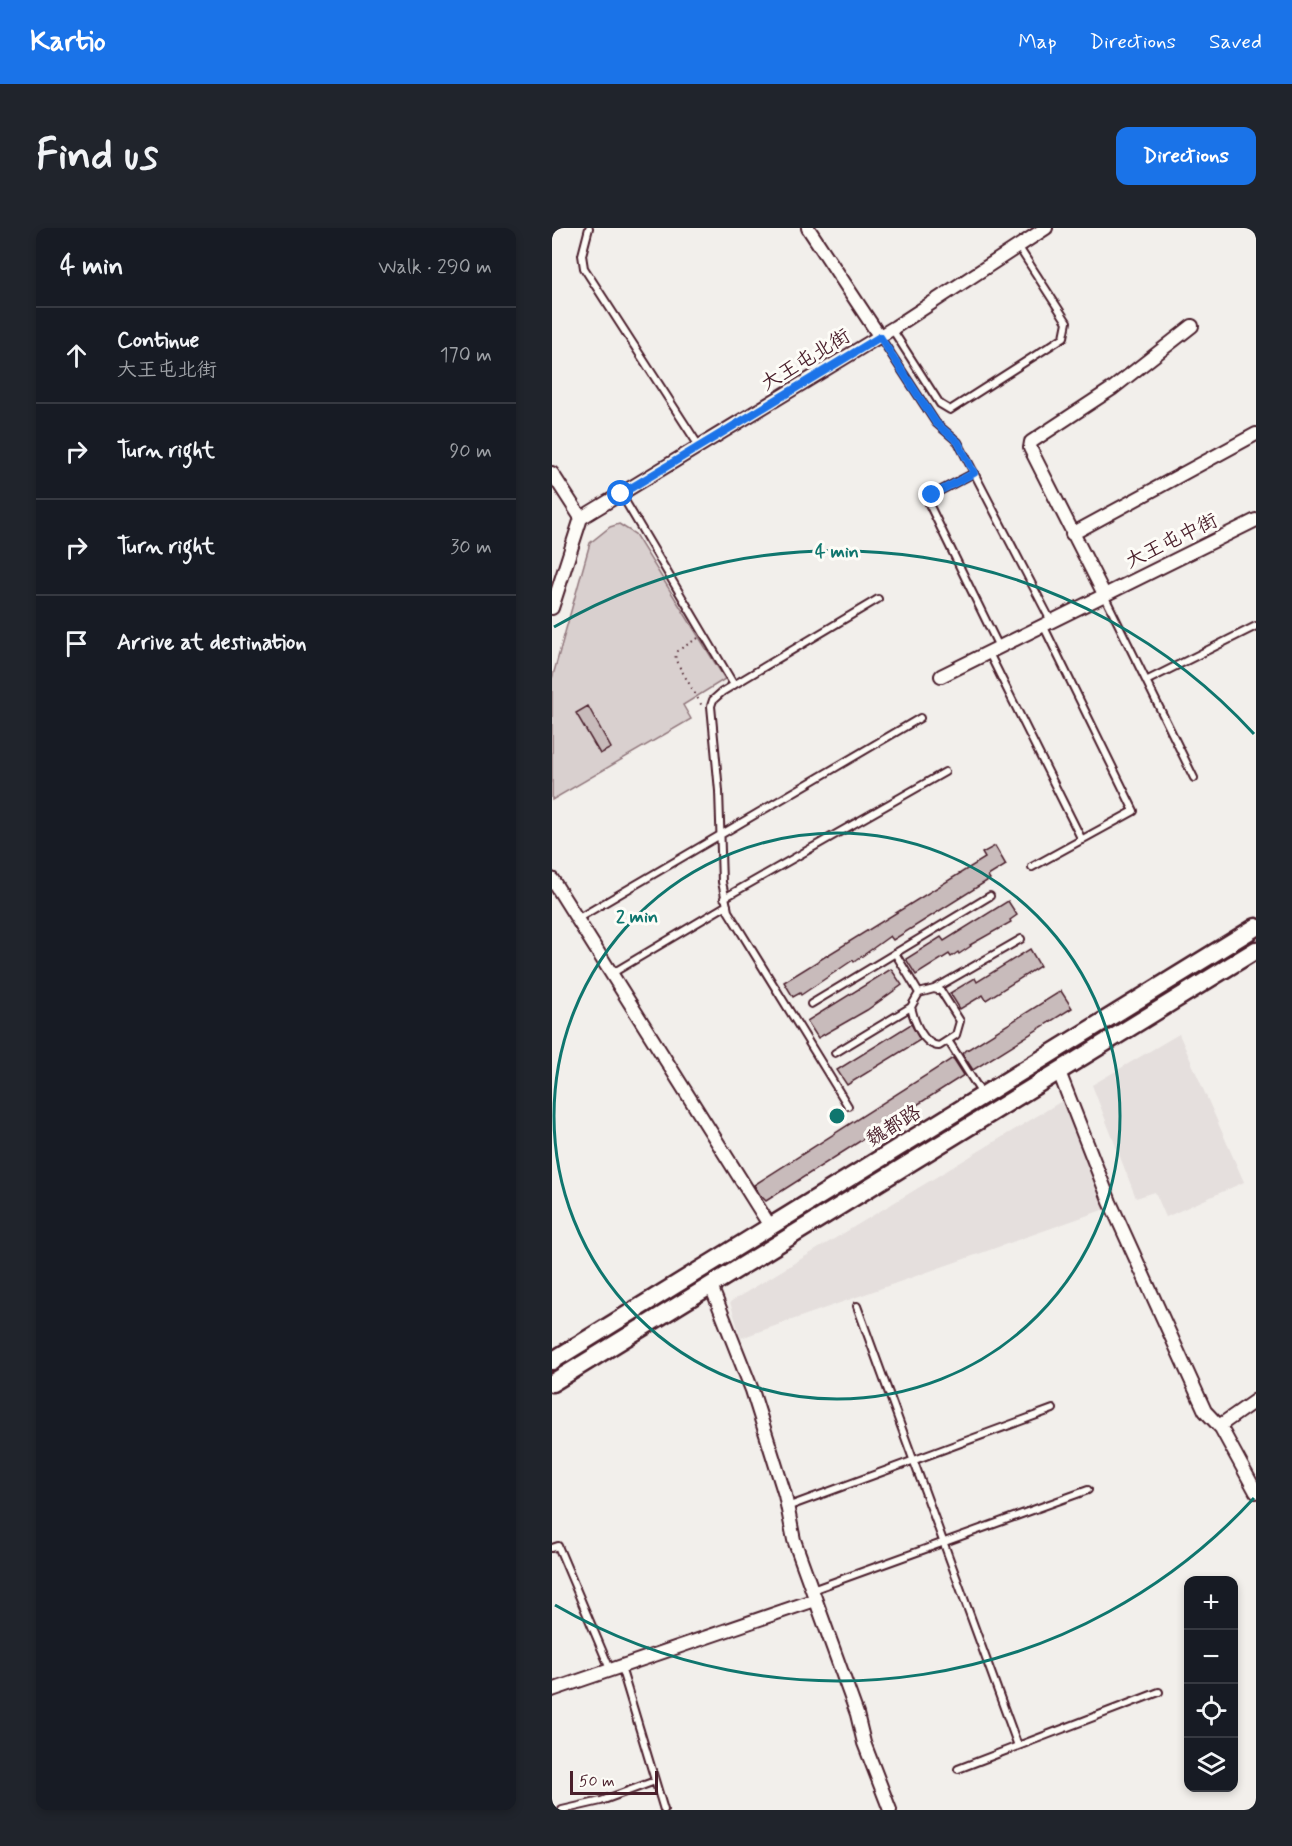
<!DOCTYPE html>
<meta charset="utf-8">
<style>
body{margin:0;font-family:Mynerve,"LXGW WenKai TC",sans-serif;background:#20242c;color:#f1f3f6}
.controls{position:absolute;right:18px;bottom:18px;display:grid;overflow:hidden;border-radius:12px;box-shadow:0 3px 9px #0003}
.controls button{width:54px;height:54px;display:grid;place-items:center;padding:0;border:0;border-bottom:2px solid #363941;background:#171b24;color:#f1f3f6;font:30px sans-serif}
.scale{position:absolute;left:18px;bottom:15px;width:88px;box-sizing:border-box;padding-left:6px;border:3px solid #4a1f2b;border-top:0;font-size:16px;line-height:21px;white-space:nowrap;color:#4a1f2b;-webkit-text-stroke:4px #fdfcf7;paint-order:stroke}
.stop{position:absolute;width:18px;height:18px;margin:-14px;border:4px solid #1a73e8;border-radius:50%;background:#fff}
.stop.end{background:#1a73e8;border-color:#fff;box-shadow:0 2px 6px #0008}
.list{margin:0;padding:0;list-style:none}
h2{display:flex;justify-content:space-between;align-items:center;height:78px;margin:0;padding:0 24px;font-size:26px}
h2 small{font-size:20px;font-weight:400;color:#9ea1a6}
.list li{display:grid;grid-template-columns:39px 1fr auto;gap:18px;align-items:center;box-sizing:border-box;height:96px;padding:0 24px;border-top:2px solid #363941}
.list b{display:block;font-size:22px;white-space:nowrap}
.list p{margin:0;font-size:20px;white-space:nowrap;color:#9ea1a6}
.list em{font-size:20px;font-style:normal;color:#9ea1a6}
.icon{flex:none;width:33px;height:33px;fill:none;stroke:currentColor;stroke-width:2;stroke-linecap:round;stroke-linejoin:round}
.map{position:relative;flex:none;width:704px;height:1582px;overflow:hidden;border-radius:12px}
header{display:flex;align-items:center;gap:36px;box-sizing:border-box;height:84px;padding:0 30px;background:#1a73e8;color:#fff}
header strong{font-size:28px}
nav{display:flex;gap:33px;margin-inline-start:auto;font-size:21px}
.intro{display:flex;align-items:center;justify-content:space-between;box-sizing:border-box;height:144px;padding:0 36px}
h1{margin:0;font-size:42px}
.button{padding:15px 27px;border-radius:12px;background:#1a73e8;color:#fff;font-size:21px;font-weight:700}
main{display:flex;gap:36px;padding:0 36px}
aside{flex:1;background:#171b24;border-radius:12px;box-shadow:0 3px 9px #0003}
.map>svg:first-child{display:block}
.built{fill:#e5dfdd}
.green{fill:#d9d0cf;stroke:#92787d;stroke-width:1.5}
.building{fill:#c8bbbb;stroke:#4a1f2b;stroke-width:1.5}
.lines{fill:none;stroke-linecap:round;stroke-linejoin:round}
.service-casing{stroke:#4a1f2b;stroke-width:10}
.minor-casing{stroke:#4a1f2b;stroke-width:16}
.secondary-casing{stroke:#4a1f2b;stroke-width:21}
.path{stroke:#4a1f2b;stroke-width:2;stroke-dasharray:1.5 4.5;stroke-linecap:butt}
.service{stroke:#fdfcf7;stroke-width:6}
.minor{stroke:#fdfcf7;stroke-width:12}
.secondary{stroke:#fdfcf7;stroke-width:16}
.route{stroke:#1a73e8;stroke-width:8}
.ring{fill:none;stroke:#0f766e;stroke-width:3}
.labels{text-anchor:middle;stroke-width:6;stroke-linejoin:round;paint-order:stroke}
.street-label{font-size:20px;fill:#4a1f2b;stroke:#fdfcf7}
.centre{fill:#0f766e;stroke:#fdfcf7;stroke-width:3}
.ring-label{font-size:18px;text-anchor:middle;font-weight:bold;fill:#0f766e;stroke:#fdfcf7;stroke-width:6;stroke-linejoin:round;paint-order:stroke}
</style>
<header>
<strong>Kartio</strong>
<nav><a>Map</a><a>Directions</a><a>Saved</a></nav>
</header>
<div class="intro"><h1>Find us</h1><a class="button">Directions</a></div>
<main>
<aside>
<h2>4 min<small>Walk · 290 m</small></h2>
<ul class="list">
<li><svg class="icon" aria-label="ahead" viewBox="0 0 24 24"><path d="M12 20V5M6 11l6-6 6 6"/></svg><div><b>Continue</b><p>大王屯北街</p></div><em>170 m</em></li>
<li><svg class="icon" aria-label="right" viewBox="0 0 24 24"><path d="M7 20v-9h11M14 6l5 5-5 5"/></svg><div><b>Turn right</b></div><em>90 m</em></li>
<li><svg class="icon" aria-label="right" viewBox="0 0 24 24"><path d="M7 20v-9h11M14 6l5 5-5 5"/></svg><div><b>Turn right</b></div><em>30 m</em></li>
<li><svg class="icon" aria-label="arrive" viewBox="0 0 24 24"><path d="M6 21V4h12l-3 4 3 4H6"/></svg><div><b>Arrive at destination</b></div></li>
</ul>
</aside>
<div class="map">
<svg width="704" height="1582" viewBox="0 0 704 1582">
<rect width="100%" height="100%" fill="#f2efeb"/>
<filter id="ink" filterUnits="userSpaceOnUse"><feTurbulence type="fractalNoise" baseFrequency=".0167" numOctaves="2"/><feDisplacementMap in="SourceGraphic" scale="12" xChannelSelector="R" yChannelSelector="G"/><feConvolveMatrix kernelMatrix="1 2 1 2 8 2 1 2 1" color-interpolation-filters="sRGB"/></filter>
<g filter="url(#ink)">
<path class="built" d="M 627,806 L 692,954 L 614,989 L 603,964 L 584,970 L 540,857 Z
M 513,871 L 556,980 L 189,1110 L 178,1074 Z"/>
<path class="green" d="M 67,296 L 83,306 L 173,451 L 131,477 L 139,491 L 0,572 L 0,451 L 38,315 L 58,299 Z"/>
<path class="building" d="M 36,478 L 59,520 L 48,526 L 24,485 Z
M 443,618 L 454,637 L 436,648 L 438,651 L 341,712 L 338,708 L 302,734 L 301,732 L 249,767 L 248,765 L 241,769 L 232,754 L 433,630 L 430,625 Z
M 456,673 L 465,687 L 458,692 L 459,694 L 418,717 L 419,718 L 407,726 L 406,724 L 399,729 L 397,726 L 364,747 L 354,731 L 389,709 L 392,713 Z
M 478,721 L 488,738 L 434,772 L 431,767 L 408,781 L 398,765 L 423,750 L 425,754 Z
M 339,741 L 350,757 L 315,782 L 266,810 L 255,793 Z
M 509,763 L 520,780 L 421,842 L 410,825 Z
M 359,796 L 368,812 L 295,857 L 285,842 Z
M 401,830 L 412,847 L 214,973 L 208,967 L 202,957 Z"/>
<g class="lines">
<defs>
<path id="service" d="M 37,0 L 30,27 L 32,40 L 147,218
M 340,101 L 388,176 L 398,182 L 512,109 L 515,94 L 466,18
M 328,109 L 384,195 L 406,214 L 499,393
M 422,245 L 380,267 L 377,276 L 447,419
M 69,266 L 182,457
M 552,367 L 642,550
M 437,425 L 530,612
M 596,452 L 704,398
M 480,639 L 582,583 L 491,397
M 172,670 L 393,544
M 25,691 L 368,490
M 343,725 L 367,765
M 59,746 L 175,677
M 382,761 L 389,763 L 408,793 L 404,807 L 387,818 C 371,817 362,793 359,779 L 367,765 Z
M 382,761 L 469,711
M 259,776 L 438,668
M 397,814 L 430,866
M 283,825 L 359,779
M 296,878 L 176,683 L 170,654 L 167,563 L 159,478 L 161,472 L 170,464 L 326,371
M 305,1078 L 466,1518
M 235,1279 L 501,1181
M 0,1320 L 6,1318 L 58,1441
M 260,1362 L 536,1262
M 69,1439 L 112,1582
M 406,1541 L 607,1464
M 10,1582 L 49,1573 L 103,1553"/>
<path id="minor" d="M 256,0 L 328,109
M 0,245 L 29,290
M 29,290 L 343,99 L 494,0
M 520,306 L 704,206
M 552,366 L 478,220 L 479,214 L 561,160 L 640,98
M 0,380 L 29,290
M 389,448 L 704,292
M 0,651 L 218,998
M 507,844 L 558,974 L 653,1183 L 669,1200 L 704,1264
M 159,1058 L 200,1162 L 233,1267 L 242,1312 L 305,1486 L 312,1515 L 338,1582
M 667,1198 L 704,1172
M 0,1462 L 263,1372"/>
<path id="secondary" d="M 0,1133 L 704,699
M 0,1155 L 704,722"/>
</defs>
<use href="#service" class="service-casing"/>
<use href="#minor" class="minor-casing"/>
<use href="#secondary" class="secondary-casing"/>
<path class="path" d="M 146,410 L 125,423 L 123,431 L 150,478"/>
<use href="#service" class="service"/>
<use href="#minor" class="minor"/>
<use href="#secondary" class="secondary"/>
</g>
</g>
<g class="lines" filter="url(#ink)">
<path class="route" d="M 69,266 L 328,109 L 384,195 L 406,214 L 422,245 L 380,267"/>
</g>
<g class="ring">
<circle cx="285" cy="888" r="283"/>
<path d="M702 1270A565 565 0 0 1 3 1377M2 399A565 565 0 0 1 702 506"/>
</g>
<g class="labels">
<g class="street-label">
<text transform="translate(253 131) rotate(-31)" y="7">大王屯北街</text>
<text transform="translate(619 312) rotate(-26)" y="7">大王屯中街</text>
<text transform="translate(341 897) rotate(-32)" y="7">魏都路</text>
</g>
</g>
<circle cx="285" cy="888" r="9" class="centre"/>
<g class="ring-label">
<text x="285" y="329">4 min</text>
<text x="85" y="694">2 min</text>
</g>
</svg>
<div class="controls">
<button>+</button>
<button>−</button>
<button><svg class="icon" aria-label="locate" viewBox="0 0 24 24"><circle cx="12" cy="12" r="6"/><path d="M12 2v4M12 18v4M2 12h4M18 12h4"/></svg></button>
<button><svg class="icon" aria-label="layers" viewBox="0 0 24 24"><path d="M12 4l9 5-9 5-9-5zM3 14l9 5 9-5"/></svg></button>
</div>
<div class="scale">50 m</div>
<div class="stop" style="left:69px;top:266px"></div>
<div class="stop end" style="left:380px;top:267px"></div>
</div>
</main>
